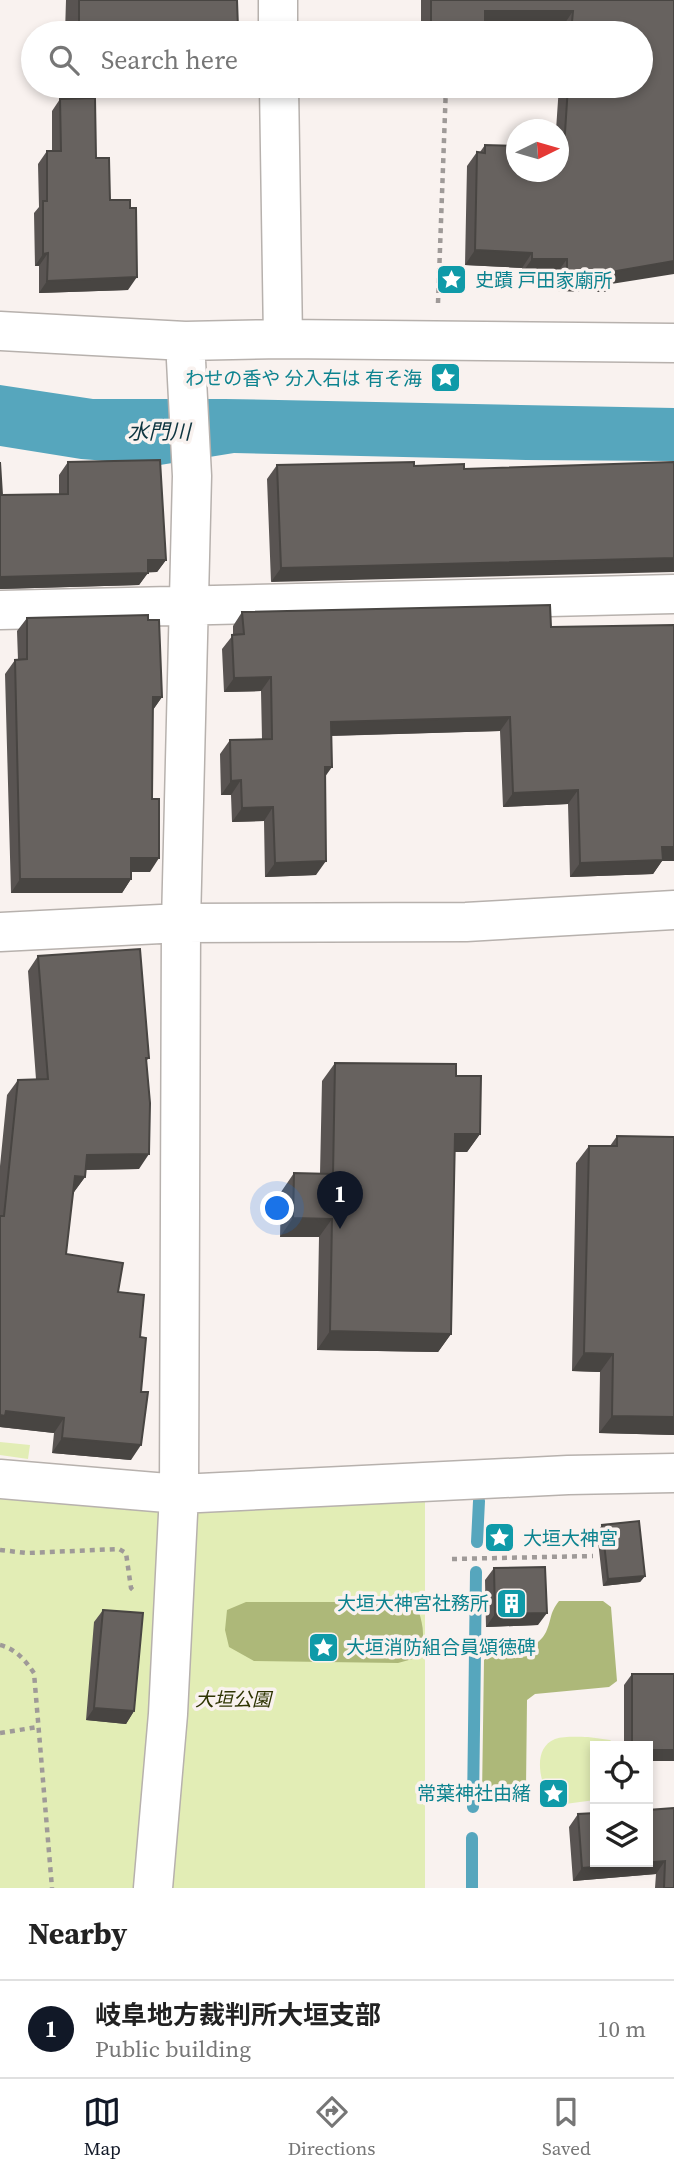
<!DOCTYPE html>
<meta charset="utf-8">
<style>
body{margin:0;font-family:"Source Serif 4","Noto Sans JP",serif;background:#f6f6f6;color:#222}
.controls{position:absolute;right:21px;bottom:21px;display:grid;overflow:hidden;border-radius:0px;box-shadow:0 4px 10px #0003}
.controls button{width:63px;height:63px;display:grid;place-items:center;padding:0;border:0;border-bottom:2px solid #e0e0e0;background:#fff;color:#222;font:35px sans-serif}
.compass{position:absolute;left:506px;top:119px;width:63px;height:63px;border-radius:50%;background:#fff;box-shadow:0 4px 10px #0003;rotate:85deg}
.you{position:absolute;left:278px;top:1209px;width:24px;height:24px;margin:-18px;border:5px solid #fff;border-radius:50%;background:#1a73e8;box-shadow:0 0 0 10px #1a73e833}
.badge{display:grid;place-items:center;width:46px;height:46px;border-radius:50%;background:#111827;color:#fff;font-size:23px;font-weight:700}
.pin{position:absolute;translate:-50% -58px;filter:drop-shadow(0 2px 4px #0008)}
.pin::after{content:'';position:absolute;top:37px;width:24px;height:21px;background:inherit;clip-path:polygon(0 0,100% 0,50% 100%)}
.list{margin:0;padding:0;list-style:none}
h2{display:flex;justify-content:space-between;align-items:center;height:91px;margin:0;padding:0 28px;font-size:30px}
h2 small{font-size:23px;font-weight:400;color:#767676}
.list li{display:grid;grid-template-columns:46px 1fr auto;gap:21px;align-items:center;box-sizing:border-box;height:98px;padding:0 28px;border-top:2px solid #e0e0e0}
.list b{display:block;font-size:26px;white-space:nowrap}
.list p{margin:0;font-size:23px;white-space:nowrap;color:#767676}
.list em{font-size:23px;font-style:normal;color:#767676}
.icon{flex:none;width:38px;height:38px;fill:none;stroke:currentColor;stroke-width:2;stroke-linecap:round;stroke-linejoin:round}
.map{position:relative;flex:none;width:674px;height:1888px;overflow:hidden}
.search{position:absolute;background:#fff;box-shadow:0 4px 10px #0003;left:21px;right:21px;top:21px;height:77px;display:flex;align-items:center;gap:18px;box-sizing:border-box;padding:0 24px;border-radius:38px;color:#767676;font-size:26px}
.sheet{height:189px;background:#fff}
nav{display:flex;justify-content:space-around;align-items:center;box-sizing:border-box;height:98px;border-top:2px solid #e0e0e0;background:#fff;font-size:19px;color:#767676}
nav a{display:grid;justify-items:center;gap:4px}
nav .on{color:#111827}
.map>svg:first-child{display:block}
.green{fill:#e2edb5}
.forest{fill:#adb879}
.water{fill:#56a6bd}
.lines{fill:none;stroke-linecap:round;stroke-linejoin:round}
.stream{stroke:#56a6bd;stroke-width:12}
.minor-casing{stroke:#b7b1ad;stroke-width:41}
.path{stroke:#9f9a98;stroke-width:4.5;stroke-dasharray:5 5;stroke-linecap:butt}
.minor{stroke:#fff;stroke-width:38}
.wall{fill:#595452}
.shaded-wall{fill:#484542}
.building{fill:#67625f;stroke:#484542;stroke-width:2}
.labels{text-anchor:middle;stroke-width:7;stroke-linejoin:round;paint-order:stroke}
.culture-label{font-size:19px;fill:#0d838f;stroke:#f9f2ef;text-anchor:start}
.park-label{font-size:19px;font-style:italic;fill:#2e3402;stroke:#f9f2ef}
.water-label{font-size:21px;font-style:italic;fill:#0d343f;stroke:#f9f2ef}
</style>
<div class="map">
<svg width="674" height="1888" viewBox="0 0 674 1888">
<rect width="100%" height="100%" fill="#f9f2ef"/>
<path class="green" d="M 0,1442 L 30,1445 L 28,1459 L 0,1455 Z
M 0,1497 L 168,1513 L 425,1502 L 425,1888 L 0,1888 Z
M 588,1737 L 610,1740 L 617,1746 L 595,1746 L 595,1800 L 565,1804 L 553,1803 C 541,1788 530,1749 555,1739 C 564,1736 578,1737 588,1737 Z"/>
<path class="forest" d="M 559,1601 L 603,1601 L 611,1607 L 617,1681 L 609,1687 L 535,1694 L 527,1700 L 526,1789 C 515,1802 496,1806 482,1795 L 484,1660 L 491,1653 C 510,1652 536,1652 546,1632 C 552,1619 549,1614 559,1601 Z
M 246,1602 L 403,1602 L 418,1609 C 424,1628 426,1640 416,1658 L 398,1663 L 254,1661 L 229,1647 L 225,1630 L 227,1610 Z"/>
<path class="water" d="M 0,385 L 93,399 L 225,399 L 674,408 L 674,461 L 526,460 L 234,453 L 160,465 L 81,459 L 0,446 Z"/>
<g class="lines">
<path class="stream" d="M 477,1542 L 479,1501
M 473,1807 L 476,1572
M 472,1888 L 472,1838"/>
<defs>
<path id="minor" d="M 278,0 L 278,33
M 279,86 L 283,339
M 0,331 L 185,341 L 283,339 L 674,343
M 0,610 L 674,594
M 0,932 L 181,923 L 466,922 L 674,910
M 0,1479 L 179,1494 L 568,1475 L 674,1473
M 153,1888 L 168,1714 L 179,1494 L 181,923 L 192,476 L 185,341"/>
</defs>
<use href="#minor" class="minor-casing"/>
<path class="path" d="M 438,303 L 446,86
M 0,1550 L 27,1553 L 119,1549 L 126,1553 L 131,1588 L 134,1591
M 452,1559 L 593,1556
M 0,1645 C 16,1649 25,1660 34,1673 L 52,1888
M 0,1733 L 38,1727"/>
<use href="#minor" class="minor"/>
</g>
<path class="wall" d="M 66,0 L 237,0 L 238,28 L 234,33 L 65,33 Z
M 421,0 L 674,0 L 611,284 L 606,292 L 557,291 L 557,273 L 522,273 L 522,268 L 465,265 L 467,166 L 477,152 L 480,152 L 485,145 L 558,172 L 558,130 L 556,130 L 559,86 L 641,86 L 641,33 L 562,33 L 563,26 L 485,25 L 479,33 L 421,33 Z
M 60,99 L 96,158 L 110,200 L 128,290 L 39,293 L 39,266 L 35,266 L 34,213 L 39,207 L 38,164 L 47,151 L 52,151 L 52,111 Z
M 0,462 L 2,495 L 59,494 L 59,475 L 68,462 L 166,560 L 157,572 L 148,572 L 139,585 L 0,589 Z
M 414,462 L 271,582 L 267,479 L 277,465 Z
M 242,612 L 551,627 L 662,861 L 653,874 L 570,877 L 568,804 L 503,807 L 500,731 L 331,736 L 325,777 L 316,875 L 265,877 L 264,821 L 232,822 L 231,795 L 221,795 L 220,754 L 230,740 L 262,739 L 261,691 L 224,692 L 222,649 L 233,635 L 233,626 Z
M 27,618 L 148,620 L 162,697 L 153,710 L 150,872 L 131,872 L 131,879 L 122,893 L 11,893 L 5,674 L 15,660 L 18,660 L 17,631 Z
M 38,956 L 149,1058 L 146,1061 L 139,1169 L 86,1170 L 85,1177 L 74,1192 L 73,1192 L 66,1254 L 118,1292 L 140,1337 L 131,1460 L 52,1453 L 54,1433 L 0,1427 L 0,1166 L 7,1095 L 18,1080 L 36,1079 L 28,971 Z
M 335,1063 L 456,1076 L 480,1134 L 467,1152 L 454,1152 L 451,1334 L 438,1352 L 317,1350 L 319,1237 L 280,1237 L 281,1192 L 294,1173 L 320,1174 L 322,1081 Z
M 617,1136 L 674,1137 L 674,1435 L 599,1433 L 600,1372 L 572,1371 L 576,1163 L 589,1146 L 610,1146 Z
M 602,1525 L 645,1576 L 640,1582 L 603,1586 L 597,1532 Z
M 494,1568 L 538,1625 L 486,1627 L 485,1580 Z
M 103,1610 L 134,1711 L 126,1724 L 86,1720 L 94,1622 Z
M 632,1674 L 648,1746 L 624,1746 L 624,1685 Z
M 674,1808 L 674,1888 L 655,1888 L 656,1874 L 573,1881 L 569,1827 L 578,1814 Z"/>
<path class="shaded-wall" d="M 485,11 L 573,11 L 563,26 L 485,25 L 479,33 L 427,33 L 431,26 Z
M 238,28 L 234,33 L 211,33 L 214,29 Z
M 475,250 L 532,253 L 522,268 L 465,265 Z
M 48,253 L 39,266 L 35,266 L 43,254 Z
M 532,259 L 567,259 L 557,273 L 522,273 Z
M 674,261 L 674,274 L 611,284 L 606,292 L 557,291 L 567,277 Z
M 137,277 L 128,290 L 39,293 L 47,281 Z
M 674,558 L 674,572 L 271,582 L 281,568 Z
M 148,560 L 166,560 L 157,572 L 140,573 Z
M 148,573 L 139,585 L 0,589 L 0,577 Z
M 271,677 L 261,691 L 224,692 L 234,678 Z
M 153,697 L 162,697 L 152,711 Z
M 510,717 L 500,731 L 321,736 L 331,722 Z
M 325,767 L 332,767 L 322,781 Z
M 241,780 L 231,795 L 221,795 L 231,781 Z
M 578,790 L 568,804 L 503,807 L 513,793 Z
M 273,807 L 264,821 L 232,822 L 242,808 Z
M 662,847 L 674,847 L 674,861 L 662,861 L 653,874 L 570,877 L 580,863 Z
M 131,858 L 159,858 L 150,872 L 122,872 Z
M 326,861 L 316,875 L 265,877 L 275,863 Z
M 20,879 L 131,879 L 122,893 L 11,893 Z
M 455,1134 L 480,1134 L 467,1152 L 442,1152 Z
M 149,1154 L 139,1169 L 77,1170 L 87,1155 Z
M 75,1176 L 85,1177 L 74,1192 L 65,1191 Z
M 293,1218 L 332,1219 L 319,1237 L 280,1237 Z
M 330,1331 L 451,1334 L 438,1352 L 317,1350 Z
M 584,1353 L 613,1354 L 600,1372 L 572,1371 Z
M 6,1411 L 64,1418 L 54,1433 L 0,1427 L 0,1415 Z
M 612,1416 L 674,1417 L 674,1435 L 599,1433 Z
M 62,1438 L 141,1445 L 131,1460 L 52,1453 Z
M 645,1576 L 640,1582 L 603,1586 L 608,1579 Z
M 547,1613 L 538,1625 L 486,1627 L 495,1614 Z
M 94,1708 L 134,1711 L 126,1724 L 86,1720 Z
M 648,1750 L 674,1750 L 674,1761 L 648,1761 Z
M 665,1861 L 656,1874 L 573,1881 L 582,1868 Z"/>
<path class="building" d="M 79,0 L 237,0 L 238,28 L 214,29 L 214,33 L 79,33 Z
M 431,0 L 674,0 L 674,261 L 616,271 L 616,277 L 567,277 L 567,259 L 532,259 L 532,253 L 475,250 L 477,152 L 485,153 L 485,145 L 516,146 L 516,172 L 558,172 L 558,148 L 564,148 L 568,86 L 641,86 L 641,33 L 571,33 L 573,11 L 485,11 L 485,25 L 431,26 Z
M 95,98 L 96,158 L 109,158 L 110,200 L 130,200 L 130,208 L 136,208 L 137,277 L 47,281 L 48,253 L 43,254 L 43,201 L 47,201 L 47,151 L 61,151 L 60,99 Z
M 160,460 L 166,560 L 148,560 L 148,573 L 0,577 L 0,462 L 2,495 L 68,494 L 68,462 Z
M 414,462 L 414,466 L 464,464 L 464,469 L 674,462 L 674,558 L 281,568 L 277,465 Z
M 550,605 L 551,627 L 674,625 L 674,847 L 662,847 L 663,860 L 580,863 L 578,790 L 513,793 L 510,717 L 331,722 L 332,767 L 325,767 L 326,861 L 275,863 L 273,807 L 242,808 L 241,780 L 231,781 L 230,740 L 272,739 L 271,677 L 234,678 L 232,635 L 244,634 L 242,612 Z
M 148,615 L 148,620 L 159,620 L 162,697 L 153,697 L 152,799 L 159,799 L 159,858 L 131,858 L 131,879 L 20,879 L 15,660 L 27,659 L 27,618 Z
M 140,949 L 149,1058 L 146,1058 L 150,1103 L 149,1154 L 87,1155 L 85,1177 L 75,1176 L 66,1254 L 123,1263 L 118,1292 L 144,1295 L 140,1337 L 146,1338 L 141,1392 L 148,1392 L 141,1445 L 62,1438 L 64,1418 L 6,1411 L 5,1416 L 0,1415 L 0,1216 L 4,1216 L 18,1080 L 48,1079 L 38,956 Z
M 335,1063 L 456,1064 L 456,1076 L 481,1076 L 480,1134 L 455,1134 L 451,1334 L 330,1331 L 332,1219 L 293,1218 L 294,1173 L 333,1174 Z
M 617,1136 L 674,1137 L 674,1417 L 612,1416 L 613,1354 L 584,1353 L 589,1146 L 617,1146 Z
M 639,1521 L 645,1576 L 608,1579 L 602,1525 Z
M 545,1567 L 547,1613 L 495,1614 L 494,1568 Z
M 103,1610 L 143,1613 L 134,1711 L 94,1708 Z
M 632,1674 L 674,1674 L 674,1750 L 648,1750 L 648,1746 L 632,1746 Z
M 674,1808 L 674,1888 L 664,1888 L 665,1861 L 582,1868 L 578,1814 L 595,1813 L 595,1862 L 648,1862 L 648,1810 Z"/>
<defs>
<symbol id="sight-square" viewBox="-11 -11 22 22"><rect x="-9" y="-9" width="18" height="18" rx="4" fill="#0f9aa8" stroke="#f9f2ef"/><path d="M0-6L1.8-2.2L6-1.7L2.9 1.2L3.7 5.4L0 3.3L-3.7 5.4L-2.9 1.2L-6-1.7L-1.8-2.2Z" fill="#fff"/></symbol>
<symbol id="building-square" viewBox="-11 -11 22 22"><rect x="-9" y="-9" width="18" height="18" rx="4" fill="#0f9aa8" stroke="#f9f2ef"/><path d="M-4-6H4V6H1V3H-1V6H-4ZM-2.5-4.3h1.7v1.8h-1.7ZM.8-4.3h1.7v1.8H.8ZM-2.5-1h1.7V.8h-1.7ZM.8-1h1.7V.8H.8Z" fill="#fff"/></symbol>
</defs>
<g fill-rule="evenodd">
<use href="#sight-square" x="434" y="262" width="35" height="35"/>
<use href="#sight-square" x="428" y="360" width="35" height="35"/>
<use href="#sight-square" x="482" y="1520" width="35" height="35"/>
<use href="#building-square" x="494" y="1586" width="35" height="35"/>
<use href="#sight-square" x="306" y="1630" width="35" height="35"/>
<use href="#sight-square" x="536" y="1776" width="35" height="35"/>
</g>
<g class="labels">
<g class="culture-label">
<text x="475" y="287">史蹟 戸田家廟所</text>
<text x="422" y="385" text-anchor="end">わせの香や 分入右は 有そ海</text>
<text x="523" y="1545">大垣大神宮</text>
<text x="489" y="1610" text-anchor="end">大垣大神宮社務所</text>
<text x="346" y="1654">大垣消防組合員頌徳碑</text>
<text x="531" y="1800" text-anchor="end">常葉神社由緒</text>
</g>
<g class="park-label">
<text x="233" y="1706">大垣公園</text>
</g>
<g class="water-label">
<text x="159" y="439">水門川</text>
</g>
</g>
</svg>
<div class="controls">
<button><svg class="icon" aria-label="locate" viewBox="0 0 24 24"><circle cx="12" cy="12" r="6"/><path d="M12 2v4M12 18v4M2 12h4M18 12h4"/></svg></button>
<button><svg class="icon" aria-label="layers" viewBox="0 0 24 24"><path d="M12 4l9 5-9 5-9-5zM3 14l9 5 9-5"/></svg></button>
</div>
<svg class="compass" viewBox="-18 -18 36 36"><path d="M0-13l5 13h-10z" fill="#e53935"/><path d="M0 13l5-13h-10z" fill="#767676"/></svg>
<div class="you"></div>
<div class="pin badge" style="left:340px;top:1229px">1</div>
<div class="search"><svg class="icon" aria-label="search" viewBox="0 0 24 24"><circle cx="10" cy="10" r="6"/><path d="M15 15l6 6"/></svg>Search here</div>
</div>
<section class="sheet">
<h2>Nearby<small></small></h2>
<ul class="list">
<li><span class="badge">1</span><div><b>岐阜地方裁判所大垣支部</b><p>Public building</p></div><em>10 m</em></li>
</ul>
</section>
<nav>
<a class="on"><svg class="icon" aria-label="map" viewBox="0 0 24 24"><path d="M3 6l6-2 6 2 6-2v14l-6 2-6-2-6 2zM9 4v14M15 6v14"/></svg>Map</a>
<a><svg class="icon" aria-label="directions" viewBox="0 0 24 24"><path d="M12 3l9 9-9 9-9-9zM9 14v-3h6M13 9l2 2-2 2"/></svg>Directions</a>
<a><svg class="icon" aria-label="saved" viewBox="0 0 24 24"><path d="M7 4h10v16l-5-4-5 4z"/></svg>Saved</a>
</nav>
